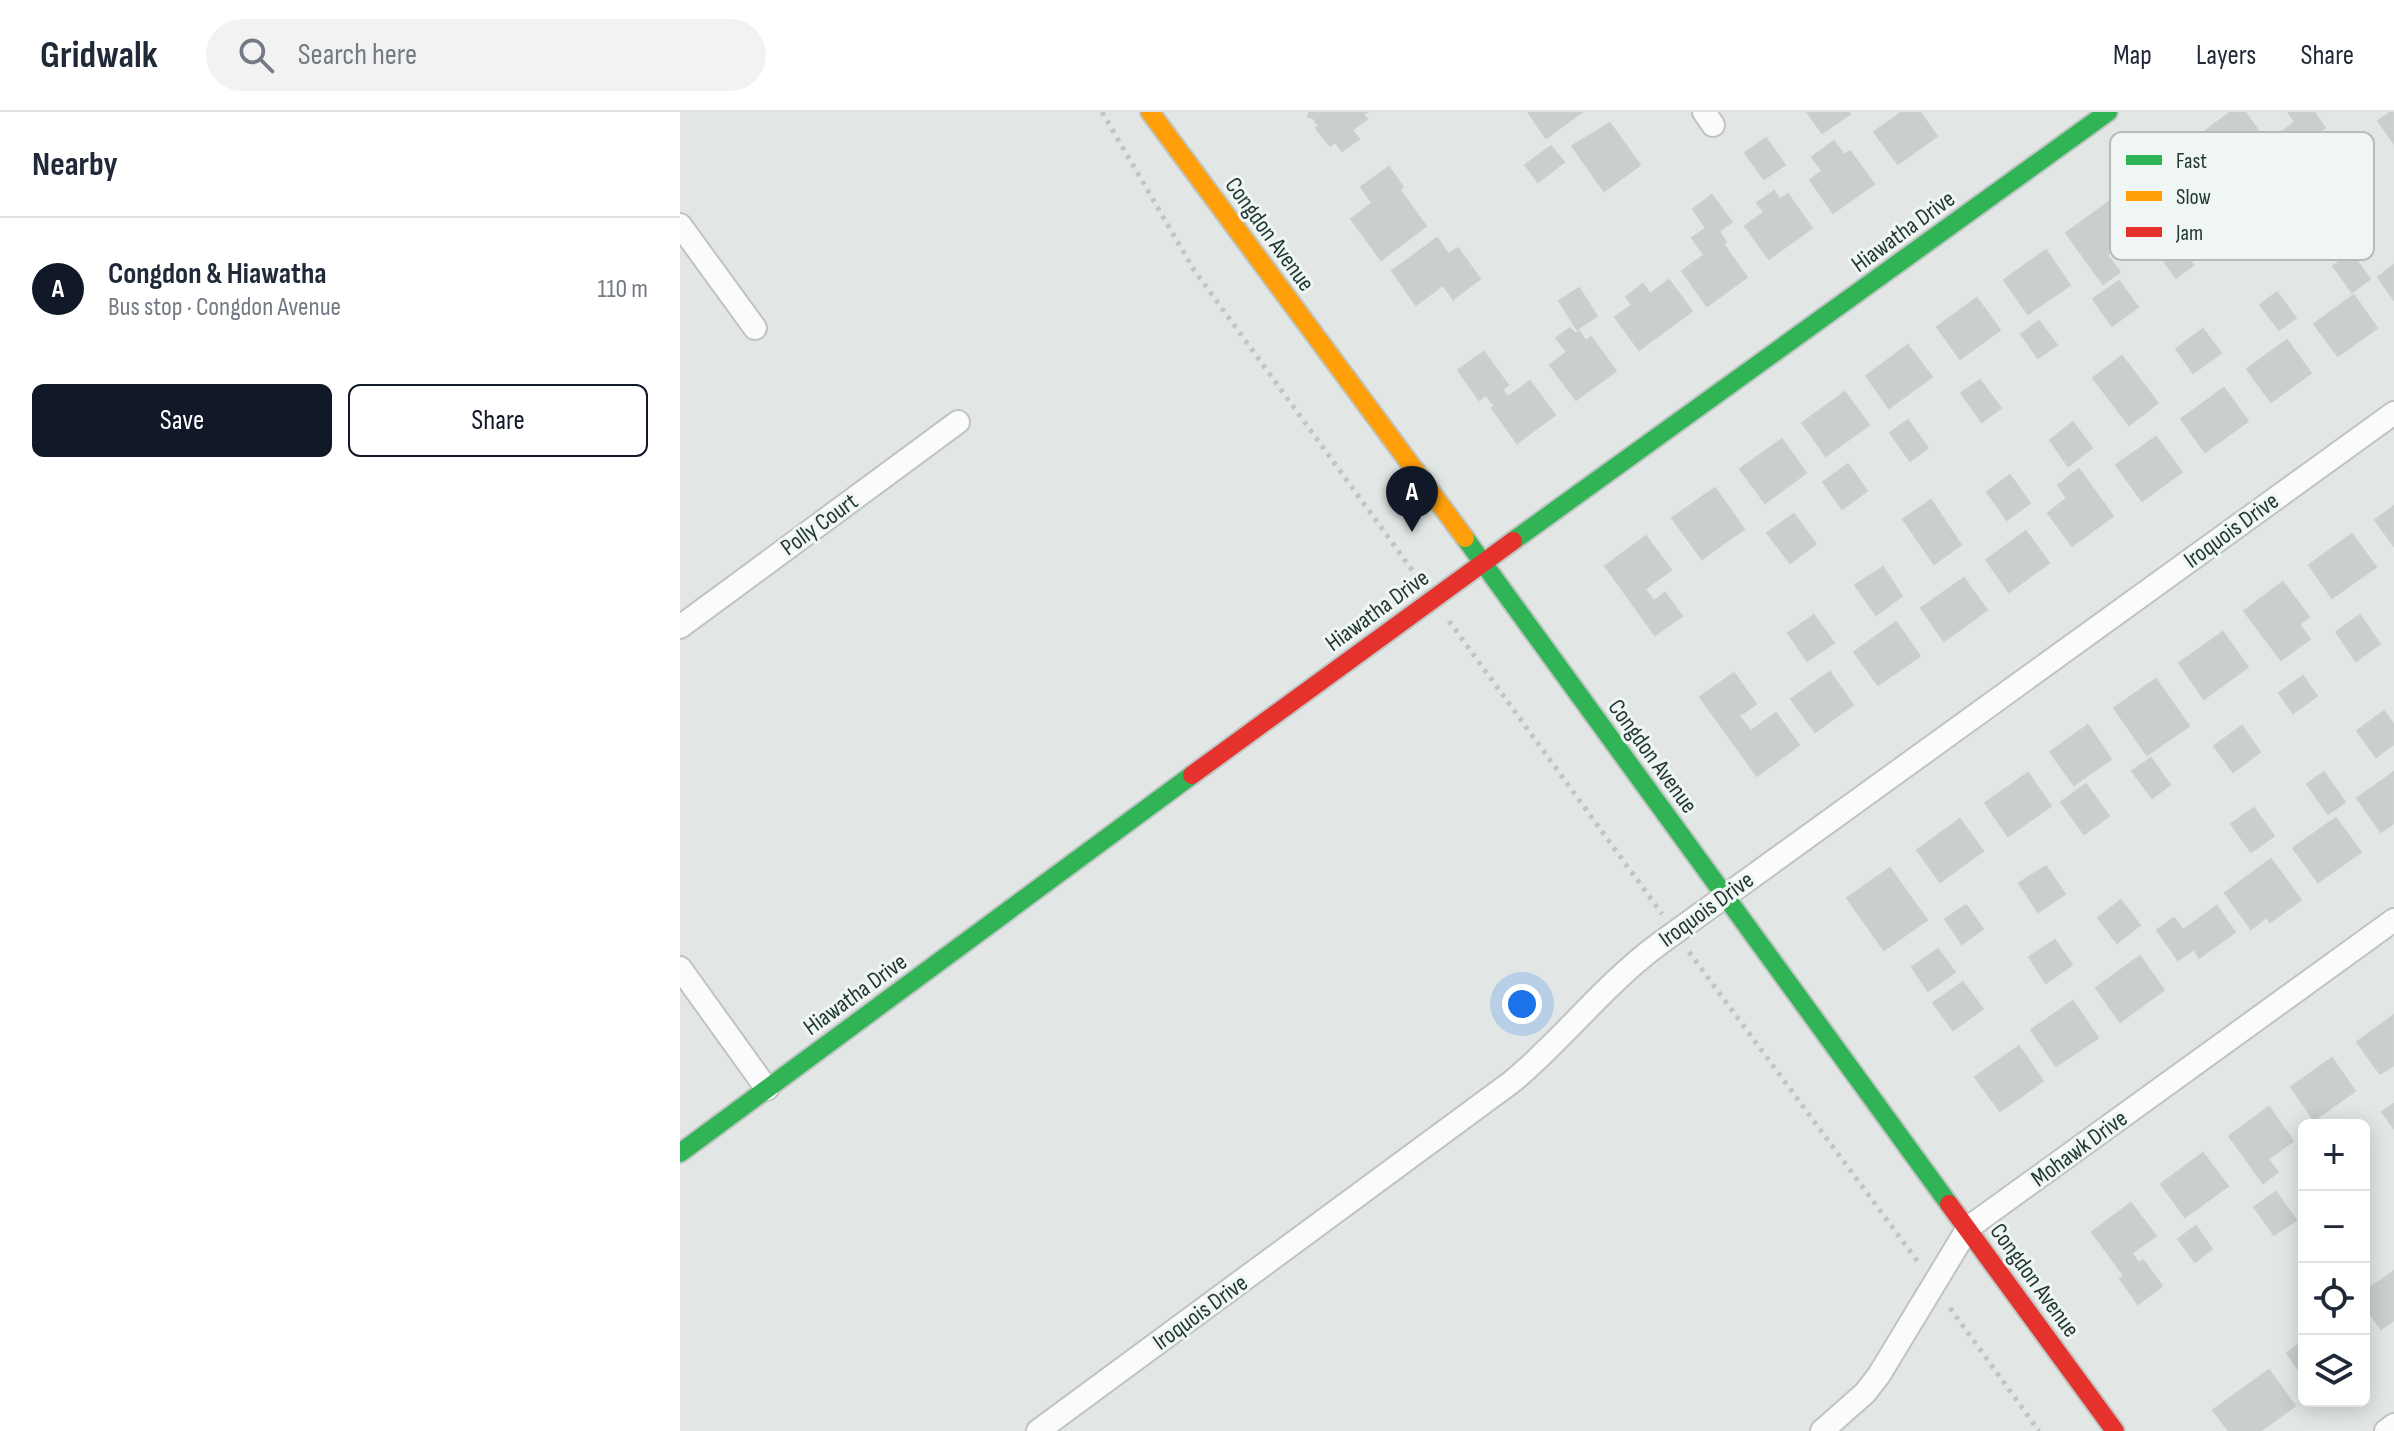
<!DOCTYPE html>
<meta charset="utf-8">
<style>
body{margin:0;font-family:"Sofia Sans Condensed",sans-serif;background:#f2f2f3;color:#1f2937}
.controls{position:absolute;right:24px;bottom:24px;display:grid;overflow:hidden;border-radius:12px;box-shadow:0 4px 20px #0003}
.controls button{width:72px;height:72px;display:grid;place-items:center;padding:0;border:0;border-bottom:2px solid #e0e1e3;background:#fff;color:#1f2937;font:40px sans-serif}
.you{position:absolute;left:842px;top:892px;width:28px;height:28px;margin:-20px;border:6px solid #fff;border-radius:50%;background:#1a73e8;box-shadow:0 0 0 12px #1a73e833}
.badge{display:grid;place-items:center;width:52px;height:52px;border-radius:50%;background:#111827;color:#fff;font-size:26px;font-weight:700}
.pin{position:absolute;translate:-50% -66px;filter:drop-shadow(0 2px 4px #0008)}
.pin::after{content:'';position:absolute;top:42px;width:28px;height:24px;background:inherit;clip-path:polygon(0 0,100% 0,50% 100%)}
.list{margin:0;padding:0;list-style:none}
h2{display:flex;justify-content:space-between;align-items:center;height:104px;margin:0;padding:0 32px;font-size:34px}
h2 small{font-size:26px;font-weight:400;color:#747a83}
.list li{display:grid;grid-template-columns:52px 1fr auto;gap:24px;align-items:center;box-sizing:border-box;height:144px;padding:0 32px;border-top:2px solid #e0e1e3}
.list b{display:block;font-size:30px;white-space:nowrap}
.list p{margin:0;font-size:26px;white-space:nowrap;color:#747a83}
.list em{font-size:26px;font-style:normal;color:#747a83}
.actions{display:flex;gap:16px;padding:24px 32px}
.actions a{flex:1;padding:18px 0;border:2px solid #111827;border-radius:12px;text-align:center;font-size:28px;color:#111827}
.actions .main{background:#111827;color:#fff}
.icon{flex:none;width:44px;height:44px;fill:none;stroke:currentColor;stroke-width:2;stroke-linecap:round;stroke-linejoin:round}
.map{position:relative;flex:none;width:1714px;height:1319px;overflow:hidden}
header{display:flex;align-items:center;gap:48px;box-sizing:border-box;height:112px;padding:0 40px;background:#fff;border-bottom:2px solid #e0e1e3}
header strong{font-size:38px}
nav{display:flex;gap:44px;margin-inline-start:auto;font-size:28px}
.search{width:560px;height:72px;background:#f2f2f3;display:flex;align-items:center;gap:20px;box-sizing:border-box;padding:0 28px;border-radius:44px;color:#747a83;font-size:30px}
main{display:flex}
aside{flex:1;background:#fff}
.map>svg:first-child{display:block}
.building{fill:#cacecd;stroke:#cbd0ce;stroke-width:2}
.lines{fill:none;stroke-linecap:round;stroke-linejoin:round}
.street-casing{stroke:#bfc4c2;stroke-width:26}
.fast-casing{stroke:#bec5c3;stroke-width:22}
.slow-casing{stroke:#bec5c3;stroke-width:22}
.jam-casing{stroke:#bec5c3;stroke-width:22}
.path{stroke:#bfc7c6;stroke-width:5;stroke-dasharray:4 6;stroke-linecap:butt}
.street{stroke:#fbfbfb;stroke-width:22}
.fast{stroke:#30b455;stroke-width:18}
.slow{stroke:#ff9f0a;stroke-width:18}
.jam{stroke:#e5322d;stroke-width:18}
.labels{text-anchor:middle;stroke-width:6;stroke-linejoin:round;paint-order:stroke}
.street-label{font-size:24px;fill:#223835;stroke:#f0f6f4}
.key{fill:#f0f6f4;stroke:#b2bdbb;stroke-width:2}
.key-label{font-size:22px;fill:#223835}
</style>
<header>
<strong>Gridwalk</strong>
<div class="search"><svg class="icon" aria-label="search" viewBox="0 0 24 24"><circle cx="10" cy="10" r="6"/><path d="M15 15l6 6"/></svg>Search here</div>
<nav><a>Map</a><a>Layers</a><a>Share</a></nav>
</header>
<main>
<aside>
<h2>Nearby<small></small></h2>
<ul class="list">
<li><span class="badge">A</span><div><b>Congdon &amp; Hiawatha</b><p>Bus stop · Congdon Avenue</p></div><em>110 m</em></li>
</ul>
<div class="actions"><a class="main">Save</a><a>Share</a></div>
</aside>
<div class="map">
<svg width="1714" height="1319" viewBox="0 0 1714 1319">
<rect width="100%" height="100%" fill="#e2e7e5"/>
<path class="building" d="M 629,0 L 687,0 L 683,3 L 687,7 L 672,18 L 679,27 L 662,39 L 655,30 L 650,34 L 636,16 L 639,14 L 633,6 L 628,5 Z
M 848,0 L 902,0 L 866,26 Z
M 1127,0 L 1169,0 L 1170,2 L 1142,21 Z
M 1222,0 L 1240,0 L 1257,24 L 1218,52 L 1194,20 Z
M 1551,0 L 1565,0 L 1585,28 L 1543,58 L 1518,24 Z
M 1608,0 L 1634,0 L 1645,16 L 1631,26 L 1638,36 L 1615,53 L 1595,25 L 1615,10 Z
M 1711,0 L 1714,0 L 1714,31 L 1698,9 Z
M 930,11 L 960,53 L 924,79 L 892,34 Z
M 1086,26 L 1105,53 L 1084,67 L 1065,41 Z
M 1154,29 L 1164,43 L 1170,39 L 1194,72 L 1153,101 L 1130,68 L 1142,59 L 1132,45 Z
M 871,34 L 884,50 L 858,70 L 845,53 Z
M 709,55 L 723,75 L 720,78 L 746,114 L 701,148 L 671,107 L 692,91 L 681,75 Z
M 1094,79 L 1100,87 L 1108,82 L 1132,116 L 1089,147 L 1065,114 L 1084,100 L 1077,91 Z
M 1032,83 L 1052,110 L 1039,119 L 1046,130 L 1043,132 L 1067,165 L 1027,194 L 1002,159 L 1024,143 L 1012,126 L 1026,116 L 1013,97 Z
M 1429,90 L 1454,123 L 1427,143 L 1440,160 L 1423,172 L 1386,121 Z
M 757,126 L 768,142 L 778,136 L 800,167 L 773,187 L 763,173 L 736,193 L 712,159 Z
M 1495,127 L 1513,153 L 1496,166 L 1477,139 Z
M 1366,138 L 1390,173 L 1348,202 L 1324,168 Z
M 1671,141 L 1690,167 L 1672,180 L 1653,154 Z
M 1714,153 L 1714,188 L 1698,165 Z
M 989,168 L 1012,199 L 959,238 L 935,205 L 952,193 L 946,185 L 963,172 L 970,182 Z
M 1439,169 L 1458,195 L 1432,214 L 1413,187 Z
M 899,176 L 917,204 L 897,217 L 879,189 Z
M 1597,180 L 1616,206 L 1599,218 L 1580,193 Z
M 1674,183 L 1697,216 L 1658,244 L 1634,212 Z
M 1297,186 L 1320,218 L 1280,247 L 1257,215 Z
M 1359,209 L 1377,233 L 1358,246 L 1341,222 Z
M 890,216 L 895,222 L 899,219 L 906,229 L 911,225 L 936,259 L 896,288 L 870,253 L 887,240 L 876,226 Z
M 1523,217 L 1541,241 L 1513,261 L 1496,237 Z
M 1607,228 L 1631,261 L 1591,290 L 1567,257 Z
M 1228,233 L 1252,265 L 1209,296 L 1186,264 Z
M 804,240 L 828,273 L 822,278 L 828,285 L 850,269 L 875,303 L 837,331 L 812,296 L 815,294 L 806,283 L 799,288 L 778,258 Z
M 1442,244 L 1478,291 L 1449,313 L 1413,266 Z
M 1300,268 L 1321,296 L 1302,310 L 1281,281 Z
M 1544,276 L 1568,309 L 1525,340 L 1501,307 Z
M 1165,280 L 1189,313 L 1146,344 L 1122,311 Z
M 1228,308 L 1248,336 L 1230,349 L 1210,321 Z
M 1393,310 L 1412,336 L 1388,354 L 1370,328 Z
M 1476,325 L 1502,360 L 1462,389 L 1436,353 Z
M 1102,327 L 1126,361 L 1085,391 L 1060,357 Z
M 1168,352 L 1187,379 L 1162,397 L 1143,370 Z
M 1399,357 L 1433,404 L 1392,434 L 1368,401 L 1387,386 L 1378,373 Z
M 1330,363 L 1350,391 L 1327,408 L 1307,380 Z
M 1035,376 L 1064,417 L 1022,447 L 992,406 Z
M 1251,388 L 1281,433 L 1254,452 L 1223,407 Z
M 1714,394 L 1714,434 L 1695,408 Z
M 1114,402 L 1136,432 L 1110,451 L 1087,421 Z
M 1346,419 L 1369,451 L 1329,480 L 1306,448 Z
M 1672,422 L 1696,455 L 1652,486 L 1629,453 Z
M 966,424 L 991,458 L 965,477 L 974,489 L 985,481 L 1002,504 L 975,523 L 925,454 Z
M 1203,455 L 1222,484 L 1196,503 L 1175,473 Z
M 1284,466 L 1307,498 L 1264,529 L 1241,496 Z
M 1603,470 L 1629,505 L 1619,512 L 1630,527 L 1601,548 L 1564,499 Z
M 1134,503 L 1154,531 L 1127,549 L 1108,521 Z
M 1680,503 L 1700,532 L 1676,549 L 1656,520 Z
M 1216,510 L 1240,544 L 1198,573 L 1174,540 Z
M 1543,520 L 1568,555 L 1524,587 L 1499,551 Z
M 1150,560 L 1173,593 L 1135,620 L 1111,587 Z
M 1054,561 L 1076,592 L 1059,604 L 1071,619 L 1096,601 L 1119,633 L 1077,664 L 1020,585 Z
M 1623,564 L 1637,584 L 1613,601 L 1599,581 Z
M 1476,567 L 1509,614 L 1467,643 L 1434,596 Z
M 1704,599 L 1714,613 L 1714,632 L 1696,645 L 1677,619 Z
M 1408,613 L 1431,647 L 1394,673 L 1370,640 Z
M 1562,614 L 1580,640 L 1553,660 L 1534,634 Z
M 1471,646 L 1490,673 L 1472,686 L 1452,659 Z
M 1644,660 L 1665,690 L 1648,702 L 1627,672 Z
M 1714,660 L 1714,711 L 1701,720 L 1677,686 Z
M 1348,661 L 1371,694 L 1328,724 L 1305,691 Z
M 1406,672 L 1429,704 L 1404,722 L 1381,690 Z
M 1574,696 L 1594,724 L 1571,740 L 1551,712 Z
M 1656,706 L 1681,740 L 1638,770 L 1613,736 Z
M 1280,707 L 1303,739 L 1260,770 L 1237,738 Z
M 1591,747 L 1621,788 L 1590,810 L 1587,805 L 1571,817 L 1545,781 Z
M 1366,754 L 1385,782 L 1358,800 L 1339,771 Z
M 1210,756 L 1247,808 L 1204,838 L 1167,786 Z
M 1441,788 L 1460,813 L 1437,831 L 1418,806 Z
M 1286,793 L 1303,817 L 1282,832 L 1265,807 Z
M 1537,794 L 1555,820 L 1519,846 L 1514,837 L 1498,848 L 1477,818 L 1494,806 L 1503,818 Z
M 1375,828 L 1392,853 L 1366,871 L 1349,845 Z
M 1258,837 L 1275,860 L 1248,879 L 1232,855 Z
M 1460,844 L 1484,878 L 1440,910 L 1416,876 Z
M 1283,870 L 1303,897 L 1273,918 L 1253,891 Z
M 1393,889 L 1418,926 L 1376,954 L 1351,918 Z
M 1714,903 L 1714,953 L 1700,962 L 1677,930 Z
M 1339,934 L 1363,969 L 1320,999 L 1295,965 Z
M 1652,946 L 1675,979 L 1634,1008 L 1611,975 Z
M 1714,992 L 1714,1016 L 1702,1000 Z
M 1589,995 L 1613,1029 L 1588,1047 L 1598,1060 L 1583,1071 L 1549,1024 Z
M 1523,1041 L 1548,1074 L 1505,1105 L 1481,1072 Z
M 1596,1080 L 1616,1108 L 1594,1123 L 1574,1095 Z
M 1451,1091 L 1476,1124 L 1452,1141 L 1459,1151 L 1463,1148 L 1482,1174 L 1458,1192 L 1440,1167 L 1444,1164 L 1412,1120 Z
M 1516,1114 L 1532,1137 L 1515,1150 L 1498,1127 Z
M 1714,1159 L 1714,1208 L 1701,1217 L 1684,1193 L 1684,1180 Z
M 1624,1229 L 1624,1266 L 1607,1241 Z
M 1589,1258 L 1615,1294 L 1580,1319 L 1549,1319 L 1533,1298 Z"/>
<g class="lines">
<defs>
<path id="street" d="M 1024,0 L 1033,13
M 0,113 L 75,216
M 0,515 L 278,310
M 0,856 L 87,977
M 358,1319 L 833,969 C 884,926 925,872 979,832 L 1714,301
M 1142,1319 L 1185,1281 L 1199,1263 L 1288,1116 L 1714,808
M 1706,1319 L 1714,1313"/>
<path id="fast" d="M 785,426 L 1269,1092
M 833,429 L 1428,0
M 0,1041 L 512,663"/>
<path id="slow" d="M 470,0 L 785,426"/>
<path id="jam" d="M 512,663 L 833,429
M 1269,1092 L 1435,1319"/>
</defs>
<use href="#street" class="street-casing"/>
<use href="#fast" class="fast-casing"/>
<use href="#slow" class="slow-casing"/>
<use href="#jam" class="jam-casing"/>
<path class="path" d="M 422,0 L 514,158 L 735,462
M 769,509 L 982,802
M 1009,840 L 1238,1150
M 1270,1196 L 1359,1319"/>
<use href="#street" class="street"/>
<use href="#fast" class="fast"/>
<use href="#slow" class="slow"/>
<use href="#jam" class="jam"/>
</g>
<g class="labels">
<g class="street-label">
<text transform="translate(1223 119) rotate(-36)" y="8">Hiawatha Drive</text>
<text transform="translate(590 122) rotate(54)" y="8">Congdon Avenue</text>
<text transform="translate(139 412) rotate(-36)" y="8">Polly Court</text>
<text transform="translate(1551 418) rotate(-36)" y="8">Iroquois Drive</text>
<text transform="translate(697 498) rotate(-36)" y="8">Hiawatha Drive</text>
<text transform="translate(973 644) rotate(54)" y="8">Congdon Avenue</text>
<text transform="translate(1026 797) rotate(-36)" y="8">Iroquois Drive</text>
<text transform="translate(175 882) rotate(-36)" y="8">Hiawatha Drive</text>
<text transform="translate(1399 1036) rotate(-36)" y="8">Mohawk Drive</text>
<text transform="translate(1355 1168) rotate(54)" y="8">Congdon Avenue</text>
<text transform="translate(520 1200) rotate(-36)" y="8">Iroquois Drive</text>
</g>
</g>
<rect x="1430" y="20" width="264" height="128" rx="12" class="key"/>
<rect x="1446" y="43" width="36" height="10" fill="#30b455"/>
<rect x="1446" y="79" width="36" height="10" fill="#ff9f0a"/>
<rect x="1446" y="115" width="36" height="10" fill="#e5322d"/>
<g class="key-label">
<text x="1496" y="56">Fast</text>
<text x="1496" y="92">Slow</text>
<text x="1496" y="128">Jam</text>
</g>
</svg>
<div class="controls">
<button>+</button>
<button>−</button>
<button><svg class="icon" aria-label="locate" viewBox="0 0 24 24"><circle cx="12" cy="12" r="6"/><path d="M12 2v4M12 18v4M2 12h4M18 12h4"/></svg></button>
<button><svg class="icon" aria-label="layers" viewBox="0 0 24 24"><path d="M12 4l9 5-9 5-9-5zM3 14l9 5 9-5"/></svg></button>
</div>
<div class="you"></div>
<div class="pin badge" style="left:732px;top:420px">A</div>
</div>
</main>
